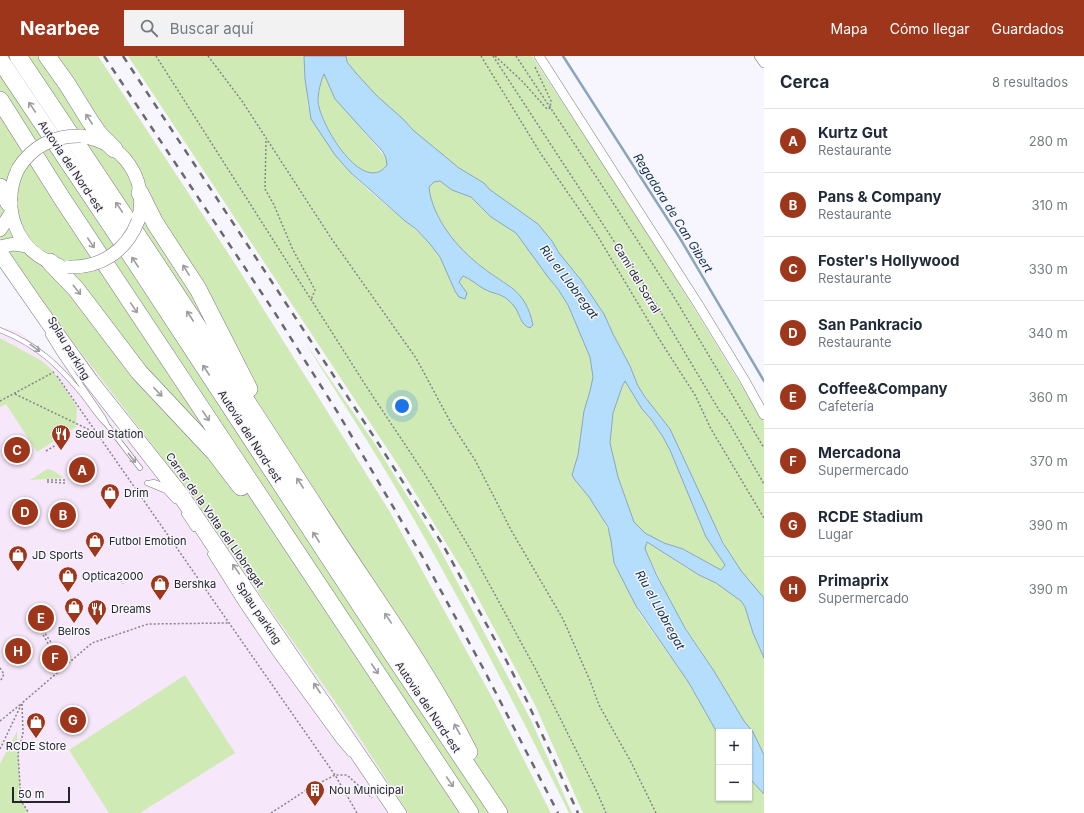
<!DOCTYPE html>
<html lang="es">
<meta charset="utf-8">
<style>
body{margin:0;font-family:Inter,sans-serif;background:#f2f2f3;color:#1f2937}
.controls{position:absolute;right:12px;bottom:12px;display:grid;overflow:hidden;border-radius:0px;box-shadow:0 1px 3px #0004}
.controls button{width:36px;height:36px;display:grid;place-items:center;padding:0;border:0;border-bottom:1px solid #e0e1e3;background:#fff;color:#1f2937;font:20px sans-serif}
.scale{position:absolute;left:12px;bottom:10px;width:58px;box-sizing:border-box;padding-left:4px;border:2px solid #262529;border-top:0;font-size:11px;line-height:14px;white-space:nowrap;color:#262529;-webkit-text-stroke:3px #f7f6fe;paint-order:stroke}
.you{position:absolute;left:402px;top:350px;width:14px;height:14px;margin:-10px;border:3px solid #fff;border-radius:50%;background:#1a73e8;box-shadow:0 0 0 6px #1a73e833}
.badge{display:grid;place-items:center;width:26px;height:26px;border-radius:50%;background:#9e361c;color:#fff;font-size:13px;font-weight:700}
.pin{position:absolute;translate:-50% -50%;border:2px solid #fff;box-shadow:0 1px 4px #0006}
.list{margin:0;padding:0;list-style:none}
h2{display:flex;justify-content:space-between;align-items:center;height:52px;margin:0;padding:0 16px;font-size:17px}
h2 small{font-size:13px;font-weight:400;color:#747a83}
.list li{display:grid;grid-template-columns:26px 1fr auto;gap:12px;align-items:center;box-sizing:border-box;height:64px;padding:0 16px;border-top:1px solid #e0e1e3}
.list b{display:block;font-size:15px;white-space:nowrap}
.list p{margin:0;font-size:13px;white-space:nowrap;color:#747a83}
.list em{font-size:13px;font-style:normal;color:#747a83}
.icon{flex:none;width:22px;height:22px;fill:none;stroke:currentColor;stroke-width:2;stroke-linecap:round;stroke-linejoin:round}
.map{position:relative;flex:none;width:764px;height:757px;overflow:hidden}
header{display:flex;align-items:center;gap:24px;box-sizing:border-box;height:56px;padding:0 20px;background:#9e361c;color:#fff}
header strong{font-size:19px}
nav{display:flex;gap:22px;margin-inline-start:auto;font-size:14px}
.search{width:280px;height:36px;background:#f2f2f3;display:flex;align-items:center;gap:10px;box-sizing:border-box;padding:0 14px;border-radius:0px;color:#747a83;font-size:15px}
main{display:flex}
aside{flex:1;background:#fff}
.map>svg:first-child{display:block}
.commercial{fill:#f7e7fa}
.green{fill:#d0eab6}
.water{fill:#b4defb;stroke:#89a6bc;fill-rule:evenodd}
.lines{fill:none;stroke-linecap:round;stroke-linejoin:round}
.stream{stroke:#89a6bc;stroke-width:2.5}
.lane-casing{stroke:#7b7a82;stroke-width:5.5}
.street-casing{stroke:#7b7a82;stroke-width:10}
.secondary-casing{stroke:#7b7a82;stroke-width:14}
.highway-casing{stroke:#7b7a82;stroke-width:18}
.path{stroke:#858489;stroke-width:1.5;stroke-dasharray:2 2;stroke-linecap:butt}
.lane{stroke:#fff;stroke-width:4.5}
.street{stroke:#fff;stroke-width:9}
.secondary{stroke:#fff;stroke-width:13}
.highway{stroke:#fff;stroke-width:17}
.rail{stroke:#69686e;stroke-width:2.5;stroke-dasharray:7 7;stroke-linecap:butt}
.secondary-bridge-casing{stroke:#7b7a82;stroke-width:14;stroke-linecap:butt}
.secondary-bridge{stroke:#fff;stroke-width:13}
.oneway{stroke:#9d9d9f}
.labels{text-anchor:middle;stroke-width:3;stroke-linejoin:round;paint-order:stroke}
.street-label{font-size:11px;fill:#262529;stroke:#f7f6fe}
.poi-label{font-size:11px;fill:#262529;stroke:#f7f6fe;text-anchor:start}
.water-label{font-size:12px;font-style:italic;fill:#103044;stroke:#f7f6fe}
</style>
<header>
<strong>Nearbee</strong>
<div class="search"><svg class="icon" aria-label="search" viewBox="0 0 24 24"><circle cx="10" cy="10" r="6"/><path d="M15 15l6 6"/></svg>Buscar aquí</div>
<nav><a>Mapa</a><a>Cómo llegar</a><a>Guardados</a></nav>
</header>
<main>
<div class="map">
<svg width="764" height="757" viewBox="0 0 764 757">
<rect width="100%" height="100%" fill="#f7f6fe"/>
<path class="commercial" d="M 0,271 L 18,275 L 63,310 L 81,296 L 187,434 L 350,667 L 408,757 L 0,757 Z"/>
<path class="green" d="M 0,0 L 98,0 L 234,206 L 390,456 L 494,645 L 551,757 L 408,757 L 350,667 L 187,434 L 42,246 L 0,182 Z
M 128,0 L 304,0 L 308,50 L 335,99 C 353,122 382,146 404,164 C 415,173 426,182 435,194 C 444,206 450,221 455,235 L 467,237 L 459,226 L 463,220 L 470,223 L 486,234 L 504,240 L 515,250 L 521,264 L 533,269 C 529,250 519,235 503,225 C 497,221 492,219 487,215 C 461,196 433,164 429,131 L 434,126 L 440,125 L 452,134 L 471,141 L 491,161 L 516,177 L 565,243 L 580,275 L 590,301 L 593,321 L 590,335 L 584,355 L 578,399 L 572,419 L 575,424 L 589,441 L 604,465 L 610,478 L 614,507 L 640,558 L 689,627 L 719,680 L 719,742 L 749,742 L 749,722 L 764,738 L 764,757 L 583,757 L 535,649 L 465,518 L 398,409 Z
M 346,0 L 532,0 L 636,158 L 764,366 L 764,542 L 742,516 L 727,493 L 704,448 L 670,373 L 645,341 L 638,330 L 630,310 L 613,278 L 604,258 L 585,229 L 559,197 L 552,185 L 538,168 L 489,133 L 484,127 L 459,112 L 413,74 L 403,63 L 376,39 L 356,17 L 347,6 Z
M 324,17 L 332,37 L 386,102 L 387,109 C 364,140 325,73 320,53 C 316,41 321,29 324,17 Z
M 0,282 L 42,305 L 54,316 L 77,351 L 76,371 L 37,396 L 6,348 L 0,351 Z
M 304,285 L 375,388 L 437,488 L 531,664 L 572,757 L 569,757 C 514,646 457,536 394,429 C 365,380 334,333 304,285 Z
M 625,324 C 635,346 652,362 664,383 C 687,423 696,472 726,509 L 721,514 L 684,493 L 664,487 L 645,477 L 634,466 L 618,421 L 610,387 L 613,357 Z
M 47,413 L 54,415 L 64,422 L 30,424 Z
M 647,485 L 687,512 L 716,527 L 736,540 L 745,551 L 753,577 L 764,602 L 764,699 L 753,676 L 744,665 L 702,596 L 677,559 L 645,493 Z
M 185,619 L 235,697 L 140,757 L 109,757 L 69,694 Z
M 17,675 L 21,745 L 29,757 L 0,757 L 0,708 Z"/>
<path class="water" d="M 304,0 L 346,0 L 347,6 L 356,17 L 376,39 L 403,63 L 413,74 L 459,112 L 484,127 L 489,133 L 538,168 L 552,185 L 559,197 L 581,224 L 604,258 L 613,278 L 630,310 L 638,330 L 645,341 L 670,373 L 723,487 L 742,516 L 764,542 L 764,602 L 753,577 L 745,551 L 741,545 L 716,527 L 699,519 L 647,486 L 645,493 L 657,520 L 685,572 L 714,615 L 744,665 L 753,676 L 764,699 L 764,738 L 749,722 L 749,676 L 719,676 L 719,680 L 689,627 L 636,550 L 614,507 L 611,485 L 608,471 L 589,441 L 575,424 L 572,419 L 578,399 L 584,355 L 590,335 L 593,321 L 590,301 L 568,249 L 558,233 L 548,221 L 516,177 L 491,161 L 471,141 L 452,134 L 440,125 L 434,126 L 429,131 C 432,162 458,193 482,211 C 507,231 525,232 533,269 L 530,272 C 520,269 520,257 514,250 C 502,236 498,240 484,233 C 477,229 471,223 463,220 L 459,226 L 467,237 L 465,243 L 459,241 L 455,235 L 440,201 L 430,188 L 416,173 L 405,165 L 350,116 L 335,99 L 311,63 L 305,23 ZM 324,18 L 335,43 L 383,96 L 386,102 L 387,109 C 363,141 319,67 318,45 C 318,36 321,25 324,18 ZM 625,325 L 642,353 L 651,363 L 663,381 L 670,394 L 706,481 L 725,509 L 721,514 L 683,493 L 664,487 L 645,477 L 634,466 L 618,421 L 610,387 L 613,357 L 622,331 Z"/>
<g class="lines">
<path class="stream" d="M 563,0 L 681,184 L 764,325"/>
<defs>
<path id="lane" d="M 0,274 C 38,289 58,309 84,340 C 91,349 97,359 105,367
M 48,279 L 61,300 L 103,361 L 107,369 L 140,412
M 147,427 L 166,435 L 175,445
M 149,427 L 154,426 L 168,431
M 184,458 L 194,473
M 210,498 L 242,549 L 276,599 L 338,684 L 350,698"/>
<path id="street" d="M 539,0 L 698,248 L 744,323 L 764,359
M 759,0 L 764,7
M 0,191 L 37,245 L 93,323 L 183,436 L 402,757
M 0,203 L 60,289 L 171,432 L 194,465 L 269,579 L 342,680 L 394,757"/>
<path id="secondary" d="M 81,80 C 124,87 149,123 138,165
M 18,113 C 0,150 16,198 59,209
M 0,174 L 11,157
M 0,191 L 14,188 L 27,190"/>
<path id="highway" d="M 18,0 C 120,152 221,305 321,460 C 371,538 427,613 469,696
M 47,0 L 67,28 L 90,65 L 99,78 L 114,93
M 0,4 L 134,204 L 391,596 L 499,757
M 0,44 L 63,144 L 470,757
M 0,131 L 9,147
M 140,137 L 155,167 L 198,233 L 249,333
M 50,206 L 76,233 L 139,316 L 215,397 L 241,431"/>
</defs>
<use href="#lane" class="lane-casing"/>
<use href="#street" class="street-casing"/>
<use href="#secondary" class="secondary-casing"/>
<use href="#highway" class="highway-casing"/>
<path class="path" d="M 156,0 L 368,333 L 424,417 L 469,491 L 535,612 L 597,736 L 606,757
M 208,0 L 242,45 L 331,182 L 416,302 L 451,367 L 475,404 L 511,474 L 563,563 L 591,627 L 599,649 L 631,706 L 656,757
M 481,0 L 541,98 L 597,179 L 661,286 L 695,339 L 711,373 L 764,462
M 493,0 L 623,199 L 633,211 L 653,243 L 719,354 L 728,365 L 764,428
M 495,0 L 522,25 L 547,53 L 550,52 L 551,45 L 535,11
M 516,0 L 599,125 L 674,241 L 764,392
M 266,85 L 265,133 L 274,149 L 293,194 L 315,234 L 311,244
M 57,320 L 335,719 L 357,757
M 15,338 L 96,377
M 0,345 L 54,316
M 46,395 L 69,381
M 47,424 L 65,424
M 47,426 L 65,427
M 121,515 L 126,526
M 117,517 L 123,528
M 41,571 L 52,588
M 39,572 L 49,589
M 0,612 L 4,618 L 0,626
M 22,648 L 23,677 L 18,698 L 21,745 L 29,757
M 0,665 L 21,648
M 0,693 L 22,647 L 92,587 L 148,568 L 229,567
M 271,757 L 308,733 L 335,719 L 347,719 L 372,742"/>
<use href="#lane" class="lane"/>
<use href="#street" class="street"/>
<use href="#secondary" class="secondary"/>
<use href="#highway" class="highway"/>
<path class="rail" d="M 104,0 L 275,257 L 338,357 L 422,500 L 483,612 L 558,757
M 123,0 L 380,390 L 443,489 L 506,604 L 526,643 L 578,757"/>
<defs>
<path id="secondary-bridge" d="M 18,113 C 32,90 55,79 81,80
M 68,211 C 100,212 126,196 138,165"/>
</defs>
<use href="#secondary-bridge" class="secondary-bridge-casing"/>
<use href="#secondary-bridge" class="secondary-bridge"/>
</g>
<defs><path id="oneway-shaft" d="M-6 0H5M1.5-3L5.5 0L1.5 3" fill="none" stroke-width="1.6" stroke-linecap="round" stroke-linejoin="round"/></defs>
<g class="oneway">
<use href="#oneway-shaft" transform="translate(32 51) rotate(-124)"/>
<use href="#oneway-shaft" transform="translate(89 63) rotate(-123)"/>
<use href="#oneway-shaft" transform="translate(119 151) rotate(-124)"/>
<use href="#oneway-shaft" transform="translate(91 187) rotate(56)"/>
<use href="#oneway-shaft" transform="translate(135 206) rotate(-123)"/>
<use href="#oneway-shaft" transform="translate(186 214) rotate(-122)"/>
<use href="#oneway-shaft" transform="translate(77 234) rotate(51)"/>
<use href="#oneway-shaft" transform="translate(134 252) rotate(56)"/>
<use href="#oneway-shaft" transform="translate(190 260) rotate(-123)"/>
<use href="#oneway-shaft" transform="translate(35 292) rotate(36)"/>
<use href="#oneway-shaft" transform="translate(206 314) rotate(-123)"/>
<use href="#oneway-shaft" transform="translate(158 336) rotate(46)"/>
<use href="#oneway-shaft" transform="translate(206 360) rotate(56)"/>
<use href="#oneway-shaft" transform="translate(132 402) rotate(52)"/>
<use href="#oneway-shaft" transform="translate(300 427) rotate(-123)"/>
<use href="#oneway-shaft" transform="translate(316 481) rotate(-123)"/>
<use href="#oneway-shaft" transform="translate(236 513) rotate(-125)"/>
<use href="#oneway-shaft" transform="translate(388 562) rotate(-124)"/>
<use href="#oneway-shaft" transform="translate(375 613) rotate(56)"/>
<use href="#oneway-shaft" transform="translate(317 632) rotate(-123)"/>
<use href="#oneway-shaft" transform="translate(457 673) rotate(-119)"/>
<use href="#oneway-shaft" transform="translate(450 726) rotate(56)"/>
</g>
<defs>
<symbol id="restaurant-pin" viewBox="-11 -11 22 30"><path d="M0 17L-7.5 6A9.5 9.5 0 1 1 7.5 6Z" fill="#9e361c" stroke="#f7f6fe"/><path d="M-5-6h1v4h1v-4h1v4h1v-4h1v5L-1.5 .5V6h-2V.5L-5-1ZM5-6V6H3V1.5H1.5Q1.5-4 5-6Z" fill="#fff"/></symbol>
<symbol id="shop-pin" viewBox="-11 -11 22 30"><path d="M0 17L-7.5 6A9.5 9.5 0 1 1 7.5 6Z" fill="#9e361c" stroke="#f7f6fe"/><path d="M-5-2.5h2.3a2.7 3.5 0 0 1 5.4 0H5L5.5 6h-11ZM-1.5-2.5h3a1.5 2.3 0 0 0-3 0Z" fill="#fff"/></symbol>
<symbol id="building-pin" viewBox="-11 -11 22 30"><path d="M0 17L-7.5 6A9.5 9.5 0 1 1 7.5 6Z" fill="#9e361c" stroke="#f7f6fe"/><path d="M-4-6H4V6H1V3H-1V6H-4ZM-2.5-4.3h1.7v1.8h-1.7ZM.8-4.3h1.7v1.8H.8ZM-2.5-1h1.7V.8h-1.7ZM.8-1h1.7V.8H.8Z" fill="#fff"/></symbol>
</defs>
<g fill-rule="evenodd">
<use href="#restaurant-pin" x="50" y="367" width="22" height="30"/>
<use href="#shop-pin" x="99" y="426" width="22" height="30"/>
<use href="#shop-pin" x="84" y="474" width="22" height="30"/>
<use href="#shop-pin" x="7" y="488" width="22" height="30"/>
<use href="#shop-pin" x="57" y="509" width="22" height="30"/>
<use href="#shop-pin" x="149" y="517" width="22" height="30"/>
<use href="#shop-pin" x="63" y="540" width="22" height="30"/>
<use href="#restaurant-pin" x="86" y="542" width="22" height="30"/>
<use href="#shop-pin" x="25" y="655" width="22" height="30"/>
<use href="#building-pin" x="304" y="723" width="22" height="30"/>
</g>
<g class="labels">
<g class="street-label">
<text transform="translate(71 110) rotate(56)" y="4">Autovia del Nord-est</text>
<text transform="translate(637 222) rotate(59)" y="4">Camí del Sorral</text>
<text transform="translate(69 292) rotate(59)" y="4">Splau parking</text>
<text transform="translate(250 380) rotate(57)" y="4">Autovia del Nord-est</text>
<text transform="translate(215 464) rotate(55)" y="4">Carrer de la Volta del Llobregat</text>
<text transform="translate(259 557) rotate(56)" y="4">Splau parking</text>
<text transform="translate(428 651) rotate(56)" y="4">Autovia del Nord-est</text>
</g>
<g class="poi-label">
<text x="75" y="382">Seoul Station</text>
<text x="124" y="441">Drim</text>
<text x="109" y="489">Futbol Emotion</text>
<text x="32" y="503">JD Sports</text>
<text x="82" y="524">Optica2000</text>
<text x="174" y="532">Bershka</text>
<text x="111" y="557">Dreams</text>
<text x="74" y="579" text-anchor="middle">Belros</text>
<text x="36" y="694" text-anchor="middle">RCDE Store</text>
<text x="329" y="738">Nou Municipal</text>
</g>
<g class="water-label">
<text transform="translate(673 157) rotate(58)" y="4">Regadora de Can Gibert</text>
<text transform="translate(569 226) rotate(53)" y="4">Riu el Llobregat</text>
<text transform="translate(660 554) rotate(61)" y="4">Riu el Llobregat</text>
</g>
</g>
</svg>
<div class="controls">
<button>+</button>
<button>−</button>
</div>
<div class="scale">50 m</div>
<div class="you"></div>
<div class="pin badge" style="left:82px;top:414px">A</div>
<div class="pin badge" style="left:63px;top:459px">B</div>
<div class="pin badge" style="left:17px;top:394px">C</div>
<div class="pin badge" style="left:25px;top:456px">D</div>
<div class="pin badge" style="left:41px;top:562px">E</div>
<div class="pin badge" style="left:55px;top:602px">F</div>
<div class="pin badge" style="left:73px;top:664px">G</div>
<div class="pin badge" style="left:18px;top:595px">H</div>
</div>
<aside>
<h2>Cerca<small>8 resultados</small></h2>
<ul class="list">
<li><span class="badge">A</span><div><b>Kurtz Gut</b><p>Restaurante</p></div><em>280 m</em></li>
<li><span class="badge">B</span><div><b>Pans &amp; Company</b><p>Restaurante</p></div><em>310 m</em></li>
<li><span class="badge">C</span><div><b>Foster's Hollywood</b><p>Restaurante</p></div><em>330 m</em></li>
<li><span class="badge">D</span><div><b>San Pankracio</b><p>Restaurante</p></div><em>340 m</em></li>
<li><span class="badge">E</span><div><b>Coffee&amp;Company</b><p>Cafetería</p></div><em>360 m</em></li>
<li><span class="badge">F</span><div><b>Mercadona</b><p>Supermercado</p></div><em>370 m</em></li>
<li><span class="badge">G</span><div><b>RCDE Stadium</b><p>Lugar</p></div><em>390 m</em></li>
<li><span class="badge">H</span><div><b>Primaprix</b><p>Supermercado</p></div><em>390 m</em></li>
</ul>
</aside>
</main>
